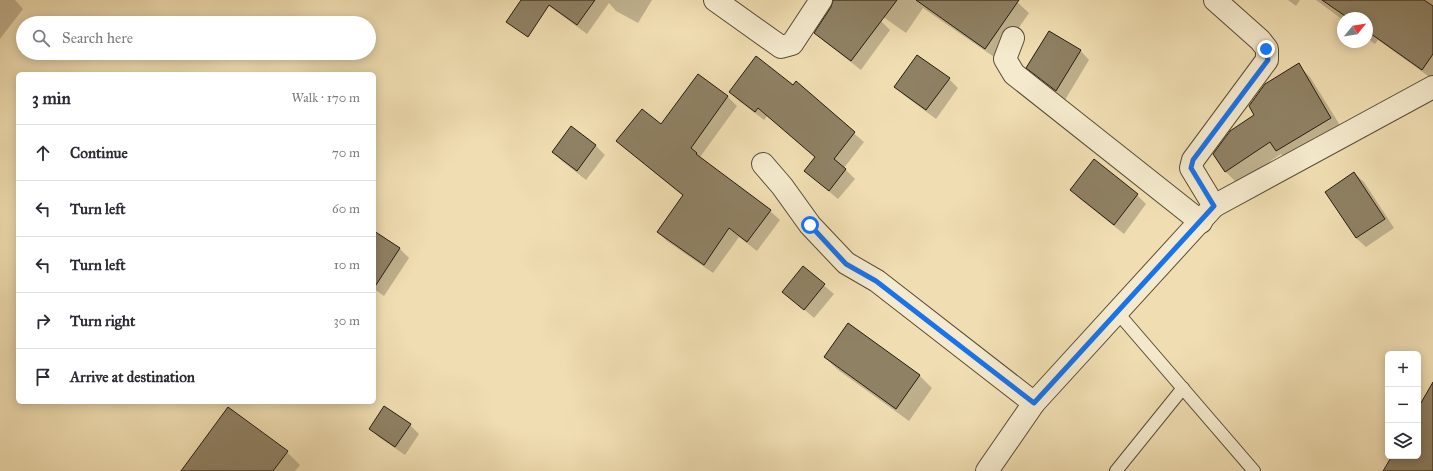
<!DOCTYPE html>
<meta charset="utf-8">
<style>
body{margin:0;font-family:"IM FELL Great Primer",serif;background:#f7f7f7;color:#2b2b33}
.controls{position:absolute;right:12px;bottom:12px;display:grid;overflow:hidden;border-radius:6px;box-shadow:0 2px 10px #0003}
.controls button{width:36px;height:36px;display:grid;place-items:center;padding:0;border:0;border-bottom:1px solid #e1e1e2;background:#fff;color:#2b2b33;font:20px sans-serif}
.compass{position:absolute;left:1337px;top:12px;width:36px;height:36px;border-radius:50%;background:#fff;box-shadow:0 2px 10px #0003;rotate:60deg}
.stop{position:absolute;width:12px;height:12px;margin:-9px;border:3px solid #1a73e8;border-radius:50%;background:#fff}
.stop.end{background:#1a73e8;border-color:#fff;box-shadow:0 1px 4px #0008}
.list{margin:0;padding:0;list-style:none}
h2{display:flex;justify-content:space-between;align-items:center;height:52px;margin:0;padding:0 16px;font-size:17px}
h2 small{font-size:13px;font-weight:400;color:#7c7c81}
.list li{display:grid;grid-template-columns:26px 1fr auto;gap:12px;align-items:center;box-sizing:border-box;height:56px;padding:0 16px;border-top:1px solid #e1e1e2}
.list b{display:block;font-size:15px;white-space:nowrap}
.list em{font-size:13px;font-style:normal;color:#7c7c81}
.icon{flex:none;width:22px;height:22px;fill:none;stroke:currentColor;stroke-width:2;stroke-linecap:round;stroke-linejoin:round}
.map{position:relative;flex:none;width:1433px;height:471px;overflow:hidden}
.search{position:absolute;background:#fff;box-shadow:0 2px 10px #0003;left:16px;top:16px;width:360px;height:44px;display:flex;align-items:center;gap:10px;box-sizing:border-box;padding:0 14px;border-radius:22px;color:#7c7c81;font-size:15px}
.panel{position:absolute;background:#fff;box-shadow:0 2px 10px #0003;left:16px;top:72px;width:360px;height:332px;border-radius:6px}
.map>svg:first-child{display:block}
.shadow{fill:#0003}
.building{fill:#8f8164;stroke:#261c0f}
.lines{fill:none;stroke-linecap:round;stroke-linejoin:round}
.service-casing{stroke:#584c38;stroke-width:14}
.minor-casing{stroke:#584c38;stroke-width:24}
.tertiary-casing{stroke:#584c38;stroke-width:24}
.service{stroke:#f5eacd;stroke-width:12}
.minor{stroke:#f5eacd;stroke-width:22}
.tertiary{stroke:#f5eacd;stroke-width:22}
.route{stroke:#1a73e8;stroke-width:5}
</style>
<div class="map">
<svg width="1433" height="471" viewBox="0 0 1433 471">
<rect width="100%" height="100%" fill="#f0deb2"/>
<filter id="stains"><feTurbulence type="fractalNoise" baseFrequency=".005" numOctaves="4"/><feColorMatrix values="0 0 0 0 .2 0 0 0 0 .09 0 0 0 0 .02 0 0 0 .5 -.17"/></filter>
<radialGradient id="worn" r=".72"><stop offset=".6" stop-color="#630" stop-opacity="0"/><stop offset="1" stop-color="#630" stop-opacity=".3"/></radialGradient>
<path class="shadow" d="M 0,0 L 15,0 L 23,9 L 0,39 Z
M 541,0 L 652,0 L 638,23 L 616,11 L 609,3 L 587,34 Z
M 834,0 L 853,0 L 881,21 L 890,30 L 861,70 L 825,42 L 815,33 L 832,7 Z
M 873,0 L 1015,0 L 1029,13 L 997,59 L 923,8 L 906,33 L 882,16 Z
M 1288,0 L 1300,0 L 1296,6 Z
M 1316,0 L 1433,0 L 1433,76 L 1431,78 L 1378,40 L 1375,44 L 1367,38 L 1367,18 L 1343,18 L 1343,20 Z
M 1080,50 L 1089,60 L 1065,100 L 1037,77 L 1028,68 Z
M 1298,65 L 1310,77 L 1343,130 L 1289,163 L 1281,154 L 1237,183 L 1225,171 L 1256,116 Z
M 698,75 L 728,97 L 737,106 L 700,157 L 770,211 L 780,220 L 757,251 L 739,237 L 713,273 L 667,241 L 658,232 L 683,196 L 627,150 L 617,141 L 662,126 Z
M 949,79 L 958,88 L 936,119 L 905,96 L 895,87 Z
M 796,83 L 864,142 L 844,168 L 855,179 L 838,199 L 805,171 L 816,157 L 767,116 L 764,120 L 739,101 L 730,91 L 793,86 Z
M 571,127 L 596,146 L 605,155 L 586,180 L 562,161 L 553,152 Z
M 1094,161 L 1137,195 L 1146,204 L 1124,234 L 1080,199 L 1071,190 Z
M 1354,173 L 1364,182 L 1394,228 L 1366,247 L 1356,238 Z
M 374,232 L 400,249 L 409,258 L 384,296 L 374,289 Z
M 803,268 L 834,294 L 814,318 L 784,292 Z
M 825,357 L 919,375 L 932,388 L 909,421 L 838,370 Z
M 410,425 L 419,434 L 405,455 L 380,438 L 370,429 Z
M 287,452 L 300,465 L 295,471 L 182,471 Z"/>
<path class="building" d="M 521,0 L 595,0 L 577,25 L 549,5 L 528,37 L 506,22 Z
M 833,0 L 897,0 L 851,61 L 814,33 L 831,7 Z
M 916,0 L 1019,0 L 985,49 Z
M 1322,0 L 1424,0 L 1433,6 L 1433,54 L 1422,70 L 1367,31 L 1367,18 L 1348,18 Z
M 1049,31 L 1081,50 L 1056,91 L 1026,68 Z
M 917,55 L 950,78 L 926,110 L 894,87 Z
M 756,56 L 793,85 L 796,81 L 855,132 L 834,159 L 846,169 L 829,191 L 804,171 L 815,157 L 758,108 L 755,112 L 729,92 Z
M 1299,63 L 1331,118 L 1276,151 L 1270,142 L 1225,172 L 1213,154 L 1230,131 L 1254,115 L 1249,106 L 1265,84 Z
M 698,74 L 728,96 L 691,148 L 697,153 L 696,154 L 771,210 L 747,242 L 729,228 L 704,265 L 657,232 L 683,195 L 616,141 L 642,109 L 661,124 Z
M 571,126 L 596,145 L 577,171 L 552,152 Z
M 1094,159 L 1138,194 L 1114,225 L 1070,190 Z
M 1354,172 L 1385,219 L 1356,238 L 1325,192 Z
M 374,231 L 400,248 L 374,288 Z
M 803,266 L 825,284 L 804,310 L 782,292 Z
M 848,323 L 920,375 L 896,409 L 824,357 Z
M 1433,382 L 1433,471 L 1383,471 L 1392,456 L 1418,456 L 1418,408 Z
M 384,406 L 411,424 L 395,447 L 369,429 Z
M 228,407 L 288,451 L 273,471 L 181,471 Z"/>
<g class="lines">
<defs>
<path id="service" d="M 1117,312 L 1254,471
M 1116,471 L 1183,388"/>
<path id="minor" d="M 715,0 L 781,47 L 792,44 L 821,0
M 1013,38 L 1005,59 L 1014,74 L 1201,222
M 763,164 L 782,186 L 810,225 L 846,263 L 877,281 L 1034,403
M 1214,206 L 1191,168 L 1193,160 L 1267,60 L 1267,49 L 1260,40 L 1215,0"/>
<path id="tertiary" d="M 987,471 L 1034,403 L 1214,206 L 1433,87"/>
</defs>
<use href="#service" class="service-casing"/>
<use href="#minor" class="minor-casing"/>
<use href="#tertiary" class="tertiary-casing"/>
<use href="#service" class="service"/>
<use href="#minor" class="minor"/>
<use href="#tertiary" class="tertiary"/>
</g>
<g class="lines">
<path class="route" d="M 810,225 L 846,264 L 876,281 L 1034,403 L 1214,206 L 1191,168 L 1193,160 L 1268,60 L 1266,49"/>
</g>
<rect width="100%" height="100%" filter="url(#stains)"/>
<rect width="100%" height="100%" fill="url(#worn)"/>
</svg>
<div class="controls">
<button>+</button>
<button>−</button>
<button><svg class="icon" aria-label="layers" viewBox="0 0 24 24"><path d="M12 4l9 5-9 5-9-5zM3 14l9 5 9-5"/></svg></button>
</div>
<svg class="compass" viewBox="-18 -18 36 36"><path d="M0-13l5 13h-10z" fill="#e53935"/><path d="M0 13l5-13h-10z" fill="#7c7c81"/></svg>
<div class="stop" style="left:810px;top:225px"></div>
<div class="stop end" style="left:1266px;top:49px"></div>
<div class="search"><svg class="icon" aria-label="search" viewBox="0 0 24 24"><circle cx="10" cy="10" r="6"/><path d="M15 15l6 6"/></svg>Search here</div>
<section class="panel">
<h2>3 min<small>Walk · 170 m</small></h2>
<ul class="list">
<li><svg class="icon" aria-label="ahead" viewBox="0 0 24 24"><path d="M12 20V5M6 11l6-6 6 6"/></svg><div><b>Continue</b></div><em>70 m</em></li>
<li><svg class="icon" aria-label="left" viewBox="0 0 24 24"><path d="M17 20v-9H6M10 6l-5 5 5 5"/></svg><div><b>Turn left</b></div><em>60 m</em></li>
<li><svg class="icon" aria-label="left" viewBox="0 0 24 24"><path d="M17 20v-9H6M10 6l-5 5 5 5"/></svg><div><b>Turn left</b></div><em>10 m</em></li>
<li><svg class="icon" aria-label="right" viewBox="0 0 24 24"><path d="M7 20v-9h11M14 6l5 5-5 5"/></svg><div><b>Turn right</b></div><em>30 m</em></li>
<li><svg class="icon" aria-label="arrive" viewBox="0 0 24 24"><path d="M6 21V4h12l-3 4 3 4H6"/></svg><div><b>Arrive at destination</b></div></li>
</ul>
</section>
</div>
